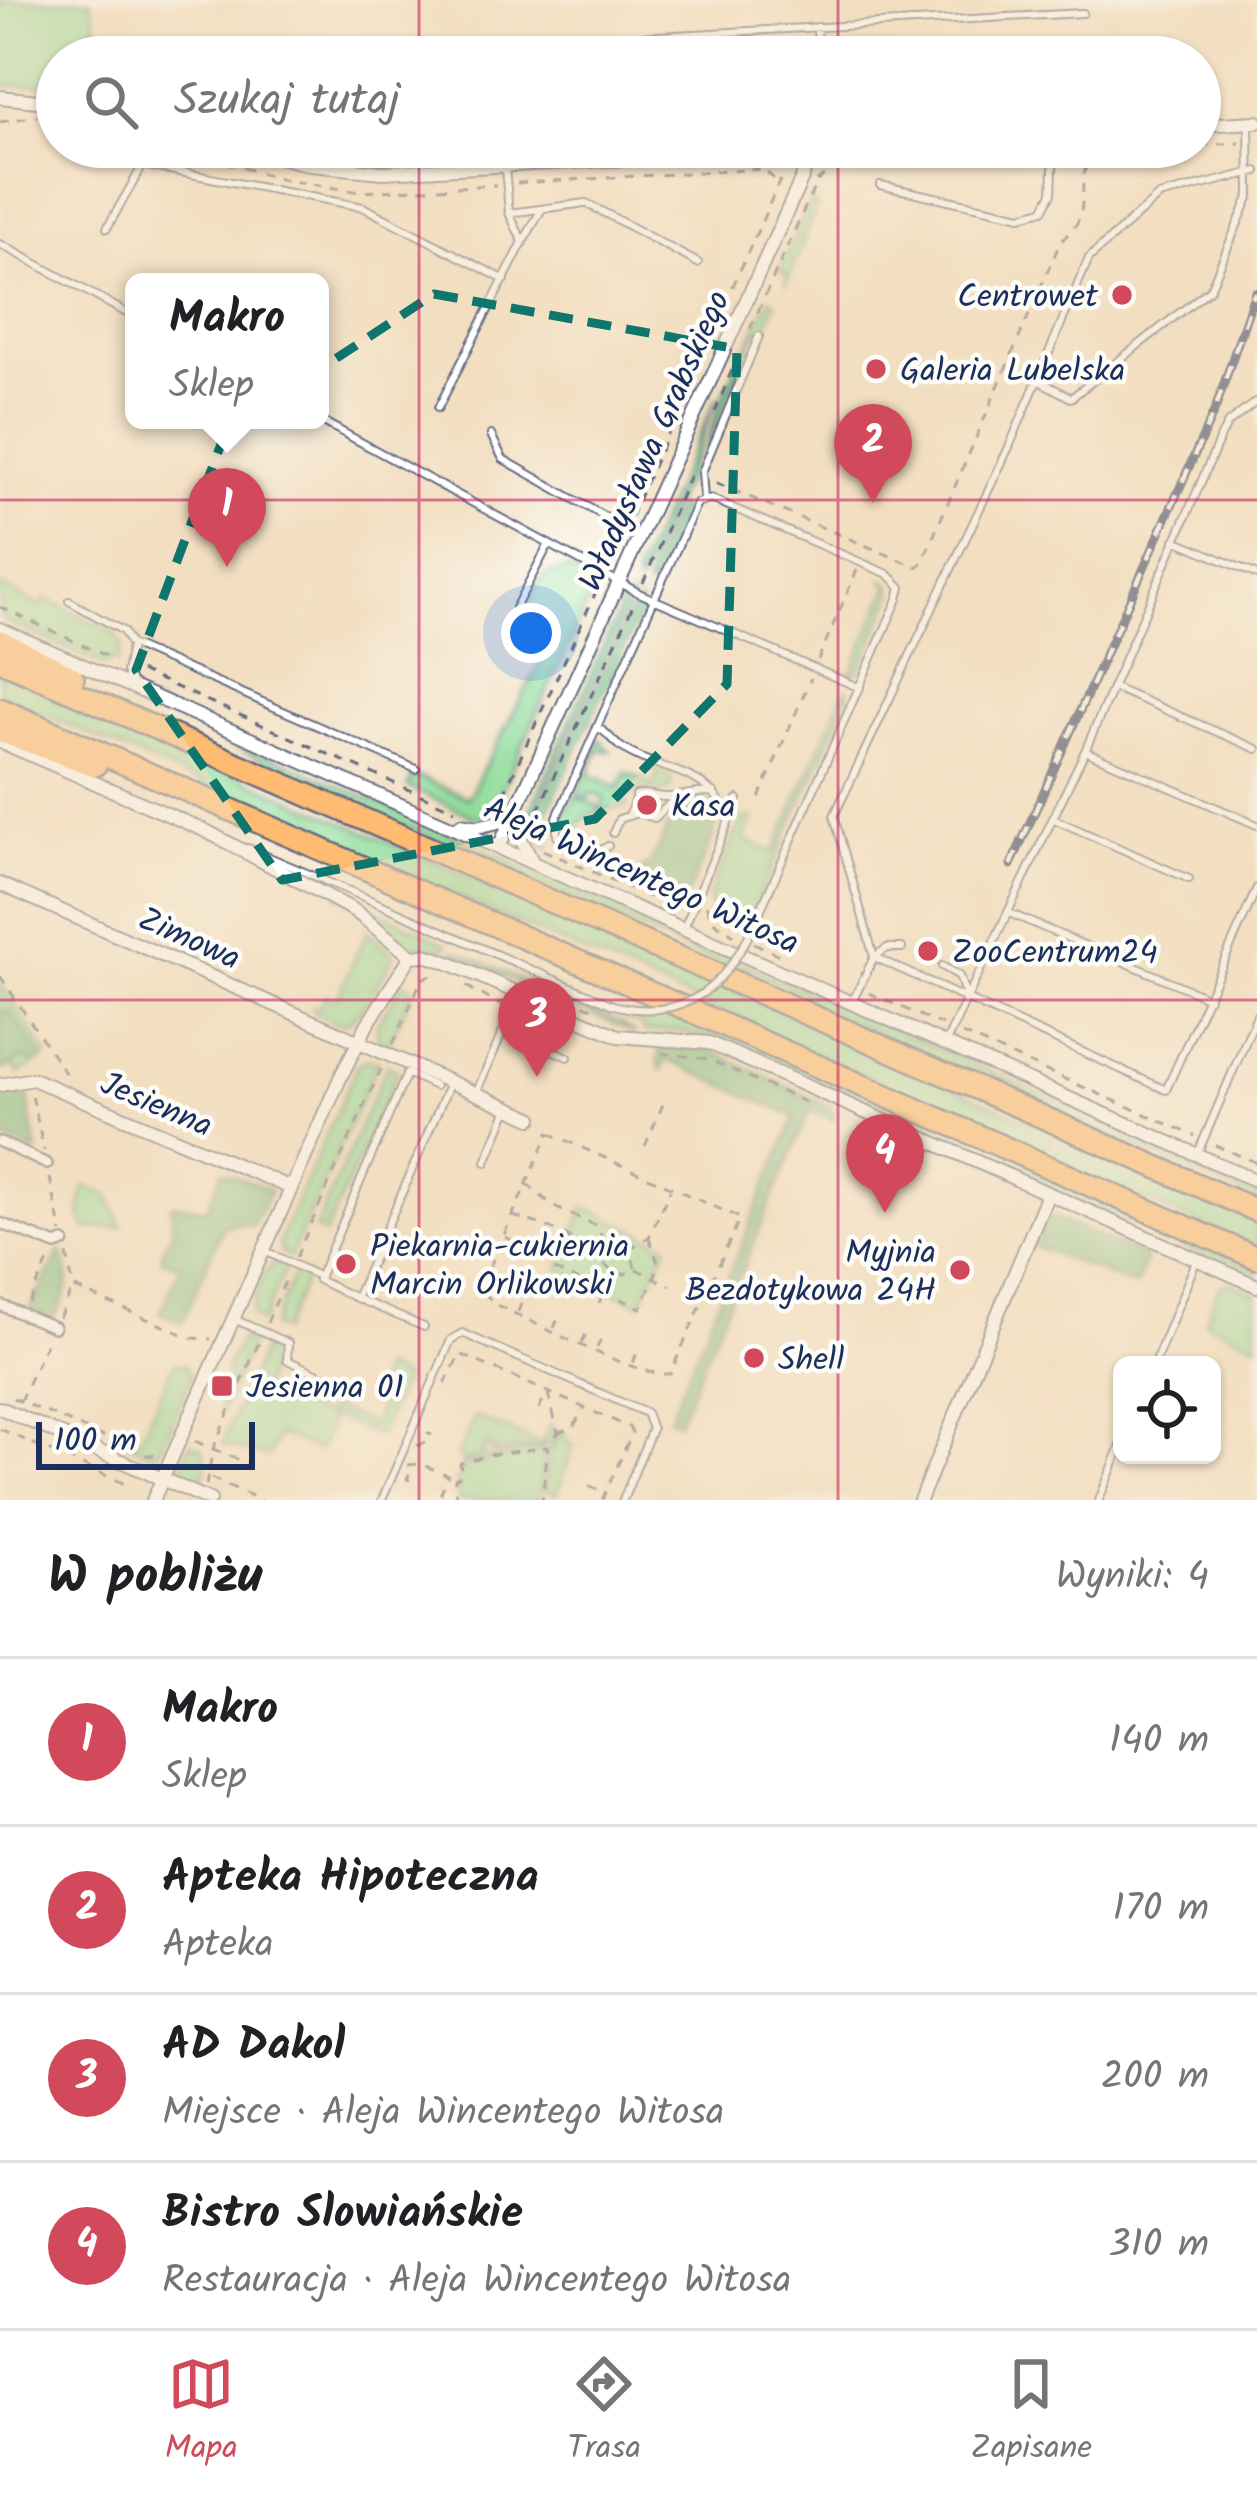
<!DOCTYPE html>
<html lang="pl">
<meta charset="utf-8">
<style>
body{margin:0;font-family:Kalam,sans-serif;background:#f2f2f2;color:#202124}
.controls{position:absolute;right:36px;bottom:36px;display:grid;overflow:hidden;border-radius:18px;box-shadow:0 3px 9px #0004}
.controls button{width:108px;height:108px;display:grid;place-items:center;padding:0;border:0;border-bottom:3px solid #e0e0e0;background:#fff;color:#202124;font:60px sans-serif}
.scale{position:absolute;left:36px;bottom:30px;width:219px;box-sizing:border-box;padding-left:12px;border:6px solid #1b2f5e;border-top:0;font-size:33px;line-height:42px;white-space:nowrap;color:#1b2f5e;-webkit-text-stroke:9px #fdfcf7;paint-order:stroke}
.you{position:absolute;left:531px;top:633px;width:42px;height:42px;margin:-30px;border:9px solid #fff;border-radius:50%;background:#1a73e8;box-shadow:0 0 0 18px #1a73e833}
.badge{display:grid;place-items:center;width:78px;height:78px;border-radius:50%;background:#d1495b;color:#fff;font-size:39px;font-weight:700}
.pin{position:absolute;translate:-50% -99px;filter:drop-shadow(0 3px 6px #0008)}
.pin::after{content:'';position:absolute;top:63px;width:42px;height:36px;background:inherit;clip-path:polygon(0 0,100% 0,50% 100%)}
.popup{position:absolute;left:125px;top:273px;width:204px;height:156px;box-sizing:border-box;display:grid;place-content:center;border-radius:18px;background:#fff;filter:drop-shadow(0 3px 9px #0005);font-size:39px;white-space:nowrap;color:#757577}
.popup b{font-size:45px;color:#202124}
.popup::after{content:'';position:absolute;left:50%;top:100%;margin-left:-24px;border:24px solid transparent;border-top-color:#fff}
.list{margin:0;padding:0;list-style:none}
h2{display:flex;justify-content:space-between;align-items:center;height:156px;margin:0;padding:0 48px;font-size:51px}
h2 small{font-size:39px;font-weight:400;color:#757577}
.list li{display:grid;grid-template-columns:78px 1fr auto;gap:36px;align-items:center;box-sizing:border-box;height:168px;padding:0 48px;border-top:3px solid #e0e0e0}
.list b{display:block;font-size:45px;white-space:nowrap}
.list p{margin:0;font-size:39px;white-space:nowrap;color:#757577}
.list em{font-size:39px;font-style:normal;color:#757577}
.icon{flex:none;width:66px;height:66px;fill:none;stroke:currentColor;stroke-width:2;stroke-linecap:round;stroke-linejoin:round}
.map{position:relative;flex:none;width:1257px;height:1500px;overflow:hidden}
.search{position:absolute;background:#fff;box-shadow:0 3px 9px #0004;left:36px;right:36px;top:36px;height:132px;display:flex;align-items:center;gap:30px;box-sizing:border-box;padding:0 42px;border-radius:66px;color:#757577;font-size:45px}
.sheet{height:828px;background:#fff}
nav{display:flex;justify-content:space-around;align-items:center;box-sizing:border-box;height:168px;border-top:3px solid #e0e0e0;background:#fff;font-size:33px;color:#757577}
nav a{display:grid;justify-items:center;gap:6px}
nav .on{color:#d1495b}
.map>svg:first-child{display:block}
.green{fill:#8ddb99;stroke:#54857c;stroke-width:3}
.forest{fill:#72bb81;stroke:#467570;stroke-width:3}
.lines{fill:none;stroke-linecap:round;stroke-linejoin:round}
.service-casing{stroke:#666c80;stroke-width:10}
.pedestrian-casing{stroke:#666c80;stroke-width:14}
.minor-casing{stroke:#666c80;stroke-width:16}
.primary-casing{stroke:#666c80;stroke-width:26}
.path{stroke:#666c80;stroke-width:3;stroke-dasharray:9 9;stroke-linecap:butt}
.service{stroke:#fff;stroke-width:6}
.pedestrian{stroke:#fff;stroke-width:9}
.minor{stroke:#fff;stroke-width:12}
.primary{stroke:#ffbb71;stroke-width:21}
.rail-casing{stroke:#1b2f5e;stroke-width:9}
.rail{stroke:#fdfcf7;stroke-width:4.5;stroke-dasharray:14;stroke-linecap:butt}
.service-bridge-casing{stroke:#666c80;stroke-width:10;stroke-linecap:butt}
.service-bridge{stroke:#fff;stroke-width:6}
.marked{fill:none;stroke:#0f766e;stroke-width:9;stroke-dasharray:24 15;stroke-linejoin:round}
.grid{fill:none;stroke:#c2185b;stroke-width:3;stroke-opacity:0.55}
.poi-dot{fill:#d1495b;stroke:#fdfcf7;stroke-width:4.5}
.labels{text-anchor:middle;stroke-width:9;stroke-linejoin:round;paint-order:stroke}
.poi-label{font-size:33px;fill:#1b2f5e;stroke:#fdfcf7;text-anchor:start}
.street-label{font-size:33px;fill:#1b2f5e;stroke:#fdfcf7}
</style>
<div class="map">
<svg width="1257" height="1500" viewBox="0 0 1257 1500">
<rect width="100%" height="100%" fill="#fdfcf7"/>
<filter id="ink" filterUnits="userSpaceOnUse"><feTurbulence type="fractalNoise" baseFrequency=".00833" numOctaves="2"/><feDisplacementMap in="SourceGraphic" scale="24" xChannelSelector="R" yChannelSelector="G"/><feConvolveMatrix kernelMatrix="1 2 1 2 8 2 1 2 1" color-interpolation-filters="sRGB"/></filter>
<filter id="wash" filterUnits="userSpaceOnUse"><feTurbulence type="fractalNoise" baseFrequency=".004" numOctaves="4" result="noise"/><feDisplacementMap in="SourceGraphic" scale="48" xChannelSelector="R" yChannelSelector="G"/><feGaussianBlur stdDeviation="2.7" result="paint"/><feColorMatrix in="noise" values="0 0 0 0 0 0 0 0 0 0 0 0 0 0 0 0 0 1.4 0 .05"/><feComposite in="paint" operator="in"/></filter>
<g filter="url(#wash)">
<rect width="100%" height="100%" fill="#f2dec0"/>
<path class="green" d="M 0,0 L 91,0 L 99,42 L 126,57 L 57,57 L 57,85 L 0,86 Z
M 810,202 L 817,205 L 786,285 L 787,276 L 780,270 Z
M 770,298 L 776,302 L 764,332 L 757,331 L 701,461 L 723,395 Z
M 717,397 L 689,472 L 638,584 L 636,573 Z
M 678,508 L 684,511 L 652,584 L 647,587 L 649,573 Z
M 569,569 L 591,580 L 593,591 L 492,812 L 486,817 L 474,817 L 408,787 L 413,775 L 468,798 L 550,645 C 520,625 523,599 547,574 Z
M 882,579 L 891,584 L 893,595 L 860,670 L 850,676 L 840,671 L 851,674 L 889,586 Z
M 0,585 L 41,607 L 46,599 L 114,633 L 122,644 L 119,659 L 105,665 L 0,619 Z
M 632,598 L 530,821 L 525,822 L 622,605 Z
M 640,603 L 640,613 L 544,818 L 549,848 L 535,839 L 532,827 L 630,615 Z
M 36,653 L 1073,1108 L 1068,1118 L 398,823 Z
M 0,673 L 910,1068 L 1059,1135 L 1039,1153 L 0,695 Z
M 845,689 L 849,693 L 847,702 L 751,914 L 745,911 L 742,918 L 711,907 L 708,897 L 742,819 L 753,818 L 744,840 L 774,852 Z
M 600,739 L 610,751 L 599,750 L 589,774 L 618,788 L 626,773 L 655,785 L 659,774 L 652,768 L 671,778 L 671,788 L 663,793 L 645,788 L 631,795 L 625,793 L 621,800 L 628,804 L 626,807 L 601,812 L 604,798 L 591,793 L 588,799 L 577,795 Z
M 576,797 L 598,806 L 598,812 L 587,815 L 578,828 L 567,832 L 562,814 Z
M 338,891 L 447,944 L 445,950 L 434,946 L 412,947 L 381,921 L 337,894 Z
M 367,931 L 390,950 L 393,957 L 366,1004 L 348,1023 L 338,1024 L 314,1013 L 312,1007 L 319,1009 L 325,995 L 337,999 Z
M 403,982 L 412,987 L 412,994 L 388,1045 L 378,1039 L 376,1026 Z
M 0,983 L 48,1056 L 19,1074 L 13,1066 L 0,1070 Z
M 678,1013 L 1026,1167 L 1019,1175 L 715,1040 L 677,1031 L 644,1032 L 642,1026 L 618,1015 L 646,1019 Z
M 367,1060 L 378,1061 L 290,1258 L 281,1253 L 279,1242 L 358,1064 Z
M 387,1065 L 398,1070 L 325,1234 L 315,1230 Z
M 1082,1111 L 1257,1189 L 1257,1200 L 1077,1121 Z
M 1067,1139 L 1257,1221 L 1257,1250 L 1048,1157 Z
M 1036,1172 L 1257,1270 L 1257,1279 L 1029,1179 Z
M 84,1186 L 109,1196 L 122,1227 L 86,1229 L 80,1215 Z
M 585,1207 L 668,1245 L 640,1304 L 559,1268 Z
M 275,1262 L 286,1266 L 262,1323 L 252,1315 C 252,1299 262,1272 275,1262 Z
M 295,1271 L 307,1276 L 282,1331 L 272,1327 Z
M 1229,1282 L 1257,1294 L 1257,1345 L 1205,1321 L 1219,1286 Z
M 243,1337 L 253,1338 L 222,1409 C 217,1396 231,1381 226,1366 Z
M 263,1348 L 275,1353 L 261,1388 L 332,1419 L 319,1451 L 279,1434 L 268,1457 L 222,1444 Z
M 174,1364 L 185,1365 L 192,1377 L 160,1450 L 152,1454 L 124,1442 L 126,1436 L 139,1441 Z
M 382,1369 L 404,1378 L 379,1436 L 326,1413 L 329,1406 L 372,1425 L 388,1388 L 377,1383 Z
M 475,1417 L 541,1444 L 550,1424 L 556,1433 L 551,1445 L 492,1453 L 493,1449 L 485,1446 L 482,1453 L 485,1455 L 462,1461 L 457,1456 Z
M 559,1434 L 567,1435 L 565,1442 L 574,1445 L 556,1495 L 545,1490 L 549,1454 Z
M 190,1443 L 202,1448 C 208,1462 207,1474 199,1486 L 188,1481 L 182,1469 Z
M 544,1449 L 540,1500 L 458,1500 L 456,1480 L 463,1476 L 462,1464 Z"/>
<path class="forest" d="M 693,797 L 710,804 L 716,819 L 713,837 L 686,898 L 673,895 L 667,899 L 618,877 C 660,875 660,837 676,806 Z
M 454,950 L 621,1023 L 636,1034 L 452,955 Z
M 9,1010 L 42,1059 L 35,1064 L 26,1058 L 0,1070 L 0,1013 Z
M 680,1044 L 708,1049 L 831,1107 L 834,1120 L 810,1110 L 678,1422 L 669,1418 L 795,1117 L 667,1060 L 661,1070 L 658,1061 L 660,1047 Z
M 12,1089 L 28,1097 L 37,1153 L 0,1137 L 0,1092 Z
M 222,1171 L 271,1190 L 253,1225 L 232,1224 L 223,1228 L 182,1322 L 160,1313 L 181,1266 L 162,1260 L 162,1249 C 173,1235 174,1226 170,1207 L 175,1204 L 207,1209 Z
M 1045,1214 L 1146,1257 L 1136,1286 L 1031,1245 Z
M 60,1251 C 74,1273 68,1293 56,1315 L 34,1315 L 30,1309 Z"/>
</g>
<g filter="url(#ink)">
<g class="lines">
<defs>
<path id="service" d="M 817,27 L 818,57
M 476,57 L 474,46 L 1083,13
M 489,147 L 492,166
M 880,185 L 1021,216 L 1043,210 L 1052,193 L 1054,147
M 509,213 L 586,203 L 698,263
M 107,228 L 143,165 L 363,207 L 505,280
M 523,242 L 542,209
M 0,244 L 134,317
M 1038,380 L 1071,398 L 1210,289 L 1250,195 L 1249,125
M 438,408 L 523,242 L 509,213 L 505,166
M 320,420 L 639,593 L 860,688
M 491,435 L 503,459 L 639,536
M 704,499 L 702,472 L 759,336
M 1175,540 L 1257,575
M 69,601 L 123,631 L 130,644 L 416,769
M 515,608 L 548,546
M 131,646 L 126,672 L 132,684
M 1112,687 L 1257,749
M 596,727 C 608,732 609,738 618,745 C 661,776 701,762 730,817
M 1085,751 L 1257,825
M 629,816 L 636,795 C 650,792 656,798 669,797 C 685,796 698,791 714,792
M 1054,819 L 1189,879
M 613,833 L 619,819 L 637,813 L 655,818 L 674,799
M 608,846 C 591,858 569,852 557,836 L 557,817 L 697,503 L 712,499 L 888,574 L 901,587 L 898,599 L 758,916
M 248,848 L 387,907
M 1009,913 L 1209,998
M 684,928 L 738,799
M 874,957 L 1166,1090 L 1257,888
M 874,957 L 887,948 L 902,948
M 942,966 L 959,976 L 966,996
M 852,1002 L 874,957 L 834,816 L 1009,447 L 1089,258 L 1159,196 L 1257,171
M 946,1042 L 1085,751 L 1220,438 L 1228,423 L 1257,401
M 435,1086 L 407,1073 L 318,1280 L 356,1298 L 449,1085
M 476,1093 L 504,1029 L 568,1057
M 1197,1155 L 1257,1015
M 486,1162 L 507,1111
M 267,1252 L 320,1277
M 356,1298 L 424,1327
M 234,1319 L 288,1343 L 287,1360 L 330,1379
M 1154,1365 L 1197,1259
M 382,1500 L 451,1340 L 462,1333 L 646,1413 L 652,1429 L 623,1500
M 1099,1500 L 1122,1443"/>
<path id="pedestrian" d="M 0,1142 L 47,1164
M 0,1223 L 56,1245 L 64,1242
M 0,1305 L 54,1327"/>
<path id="minor" d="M 0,97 L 57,103
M 1200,125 L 1257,122
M 239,147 L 311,165 L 383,172 L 856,147
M 0,629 L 1257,1181
M 1,742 L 206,831 L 355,911 L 411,956 L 425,955 L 444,961 L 618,1036 L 709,1043 L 1257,1286
M 511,819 L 532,861
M 461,824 L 477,827 L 511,819
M 499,847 L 802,178 L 811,149
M 0,884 L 532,1118
M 0,1085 L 33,1079 L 291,1188
M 0,1408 L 210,1500
M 153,1500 L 341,1076 L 367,1025 L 411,956
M 920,1500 L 1048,1194"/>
<path id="primary" d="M 0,641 L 73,678
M 0,660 L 1257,1211
M 0,709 L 1257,1258
M 0,731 L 95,765"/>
</defs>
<use href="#service" class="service-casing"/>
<use href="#pedestrian" class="pedestrian-casing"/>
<use href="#minor" class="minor-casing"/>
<use href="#primary" class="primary-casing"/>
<path class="path" d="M 0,122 L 37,116
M 1200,145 L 1240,143
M 174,147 L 280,179 L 360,192 L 496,185
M 1062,153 L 1163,147
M 517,183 L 763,169 L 773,178 L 781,178 L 631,516
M 750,329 L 817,181 L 836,166 L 1041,155
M 715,412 L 736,360
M 716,483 L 917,567 L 922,563 L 1059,245 C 1064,236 1074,230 1078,221 C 1088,199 1075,170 1096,154
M 608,565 L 622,536
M 643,583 L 692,471
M 0,607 L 115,660
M 818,660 L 857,570
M 140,671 L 455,810
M 759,798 L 811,678
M 496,811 L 599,585
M 530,828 L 634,603
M 543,850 L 668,905 L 680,903
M 706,905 L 713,921 L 734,935
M 708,908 L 743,924
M 754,943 L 783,957
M 0,976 L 69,1079
M 466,986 L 518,1015 L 544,1020
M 550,991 L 597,1010
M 869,993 L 942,1025
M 962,1034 L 1195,1136
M 393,1044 L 422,979 L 436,973
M 662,1053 L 707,1059 L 805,1102
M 32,1096 L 44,1151
M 549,1133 L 740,1218 L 670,1374 C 635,1377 533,1321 496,1305 L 485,1294 L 484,1280 Z
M 1215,1145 L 1257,1163
M 645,1146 L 664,1102
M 50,1178 L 62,1233
M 527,1184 L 554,1207 L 597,1226 L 605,1246
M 513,1216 L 546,1226 L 601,1253 L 600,1258 C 608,1271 621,1280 635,1269 C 633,1255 629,1250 616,1245 L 601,1253
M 569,1236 L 555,1270 L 641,1308 L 659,1266 L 649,1237
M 505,1237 L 518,1243
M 629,1249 L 649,1237 L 670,1190
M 67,1254 L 73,1286
M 296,1257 L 381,1069
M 636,1269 L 671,1286
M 29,1303 L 50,1257
M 599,1303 L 611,1273
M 518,1312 L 523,1299
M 59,1318 L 73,1287 L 191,1338 L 211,1339
M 267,1323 L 287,1276
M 554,1328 L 559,1315
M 582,1343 L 588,1328
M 597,1348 L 603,1334
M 633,1363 L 638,1350
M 445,1384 L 460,1354 L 629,1427 L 632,1433 L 602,1500
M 548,1393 L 558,1432 L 552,1445
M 13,1398 L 146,1455 L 158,1455
M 20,1401 L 49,1337
M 539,1409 L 546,1393
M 0,1429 L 132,1487
M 558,1432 L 573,1428 L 583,1409
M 195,1441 L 213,1449 L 259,1342
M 417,1446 L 425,1442 L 428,1433 L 432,1435
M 408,1465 L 420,1464 L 448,1475 L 438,1500
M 211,1478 L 261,1500
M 410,1480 L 407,1479 L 412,1467
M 206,1485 L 213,1449 L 247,1463
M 589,1486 L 604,1492
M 456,1500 L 455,1479 L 462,1475 L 460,1463 L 489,1455 L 548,1447 L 542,1500"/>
<use href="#service" class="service"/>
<use href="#pedestrian" class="pedestrian"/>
<use href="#minor" class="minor"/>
<use href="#primary" class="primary"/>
<defs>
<path id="rail" d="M 1011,865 L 1216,407 L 1255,292"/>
</defs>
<use href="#rail" class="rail-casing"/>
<use href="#rail" class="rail"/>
<defs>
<path id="service-bridge" d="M 387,907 L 613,1005 C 691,1024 729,982 758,916"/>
</defs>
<use href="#service-bridge" class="service-bridge-casing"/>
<use href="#service-bridge" class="service-bridge"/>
</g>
</g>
<path d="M0 0H1257V1500H0ZM 434,294 L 737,349 L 727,684 L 595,819 L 282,880 L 136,670 L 226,431 Z" fill="#f2dec0" fill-opacity=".55" fill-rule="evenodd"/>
<path class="marked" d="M 434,294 L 737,349 L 727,684 L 595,819 L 282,880 L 136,670 L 226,431 Z"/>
<path class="grid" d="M 419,0 L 419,57M 838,0 L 838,57M 419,147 L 419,1500M 838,147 L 838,1500M 0,500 L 1257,500M 0,1000 L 1257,1000"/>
<g class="poi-dot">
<circle cx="1122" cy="295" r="12"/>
<circle cx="876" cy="369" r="12"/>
<circle cx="647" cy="805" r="12"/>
<circle cx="928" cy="951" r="12"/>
<circle cx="346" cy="1264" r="12"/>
<circle cx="960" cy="1270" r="12"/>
<circle cx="754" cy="1358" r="12"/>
<rect x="210" y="1374" width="24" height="24" rx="6"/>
</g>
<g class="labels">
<g class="poi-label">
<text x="1098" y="307" text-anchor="end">Centrowet</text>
<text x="900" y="381">Galeria Lubelska</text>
<text x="671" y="817">Kasa</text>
<text x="952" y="963">ZooCentrum24</text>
<text x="370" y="1257">Piekarnia-cukiernia<tspan x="370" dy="38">Marcin Orlikowski</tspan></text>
<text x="936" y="1263" text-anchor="end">Myjnia<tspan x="936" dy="38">Bezdotykowa 24H</tspan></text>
<text x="778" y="1370">Shell</text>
<text x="246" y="1398">Jesienna 01</text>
</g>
<g class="street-label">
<text transform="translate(653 440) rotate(-66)" y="12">Władysława Grabskiego</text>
<text transform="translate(642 874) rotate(24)" y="12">Aleja Wincentego Witosa</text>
<text transform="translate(190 937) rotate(24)" y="12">Zimowa</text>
<text transform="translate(157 1103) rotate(23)" y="12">Jesienna</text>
</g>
</g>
</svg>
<div class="controls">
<button><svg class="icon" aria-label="locate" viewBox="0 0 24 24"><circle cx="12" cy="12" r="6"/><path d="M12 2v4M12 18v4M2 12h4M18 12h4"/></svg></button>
</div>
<div class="scale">100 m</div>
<div class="you"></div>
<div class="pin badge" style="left:227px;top:567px">1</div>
<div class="popup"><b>Makro</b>Sklep</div>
<div class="pin badge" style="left:873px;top:503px">2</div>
<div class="pin badge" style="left:537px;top:1077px">3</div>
<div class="pin badge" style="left:885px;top:1213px">4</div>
<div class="search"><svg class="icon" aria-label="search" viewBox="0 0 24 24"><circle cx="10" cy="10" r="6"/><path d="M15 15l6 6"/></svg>Szukaj tutaj</div>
</div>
<section class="sheet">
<h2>W pobliżu<small>Wyniki: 4</small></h2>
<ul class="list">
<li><span class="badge">1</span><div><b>Makro</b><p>Sklep</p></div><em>140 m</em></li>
<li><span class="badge">2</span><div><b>Apteka Hipoteczna</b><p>Apteka</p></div><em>170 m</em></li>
<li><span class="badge">3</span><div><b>AD Dakol</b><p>Miejsce · Aleja Wincentego Witosa</p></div><em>200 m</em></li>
<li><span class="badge">4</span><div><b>Bistro Slowiańskie</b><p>Restauracja · Aleja Wincentego Witosa</p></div><em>310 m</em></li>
</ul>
</section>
<nav>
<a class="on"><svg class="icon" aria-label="map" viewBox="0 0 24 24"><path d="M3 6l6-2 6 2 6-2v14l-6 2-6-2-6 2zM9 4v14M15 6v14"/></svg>Mapa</a>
<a><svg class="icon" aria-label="directions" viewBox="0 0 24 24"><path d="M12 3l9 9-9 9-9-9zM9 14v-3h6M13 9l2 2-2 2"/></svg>Trasa</a>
<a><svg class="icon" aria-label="saved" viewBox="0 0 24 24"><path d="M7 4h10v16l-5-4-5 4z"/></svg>Zapisane</a>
</nav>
